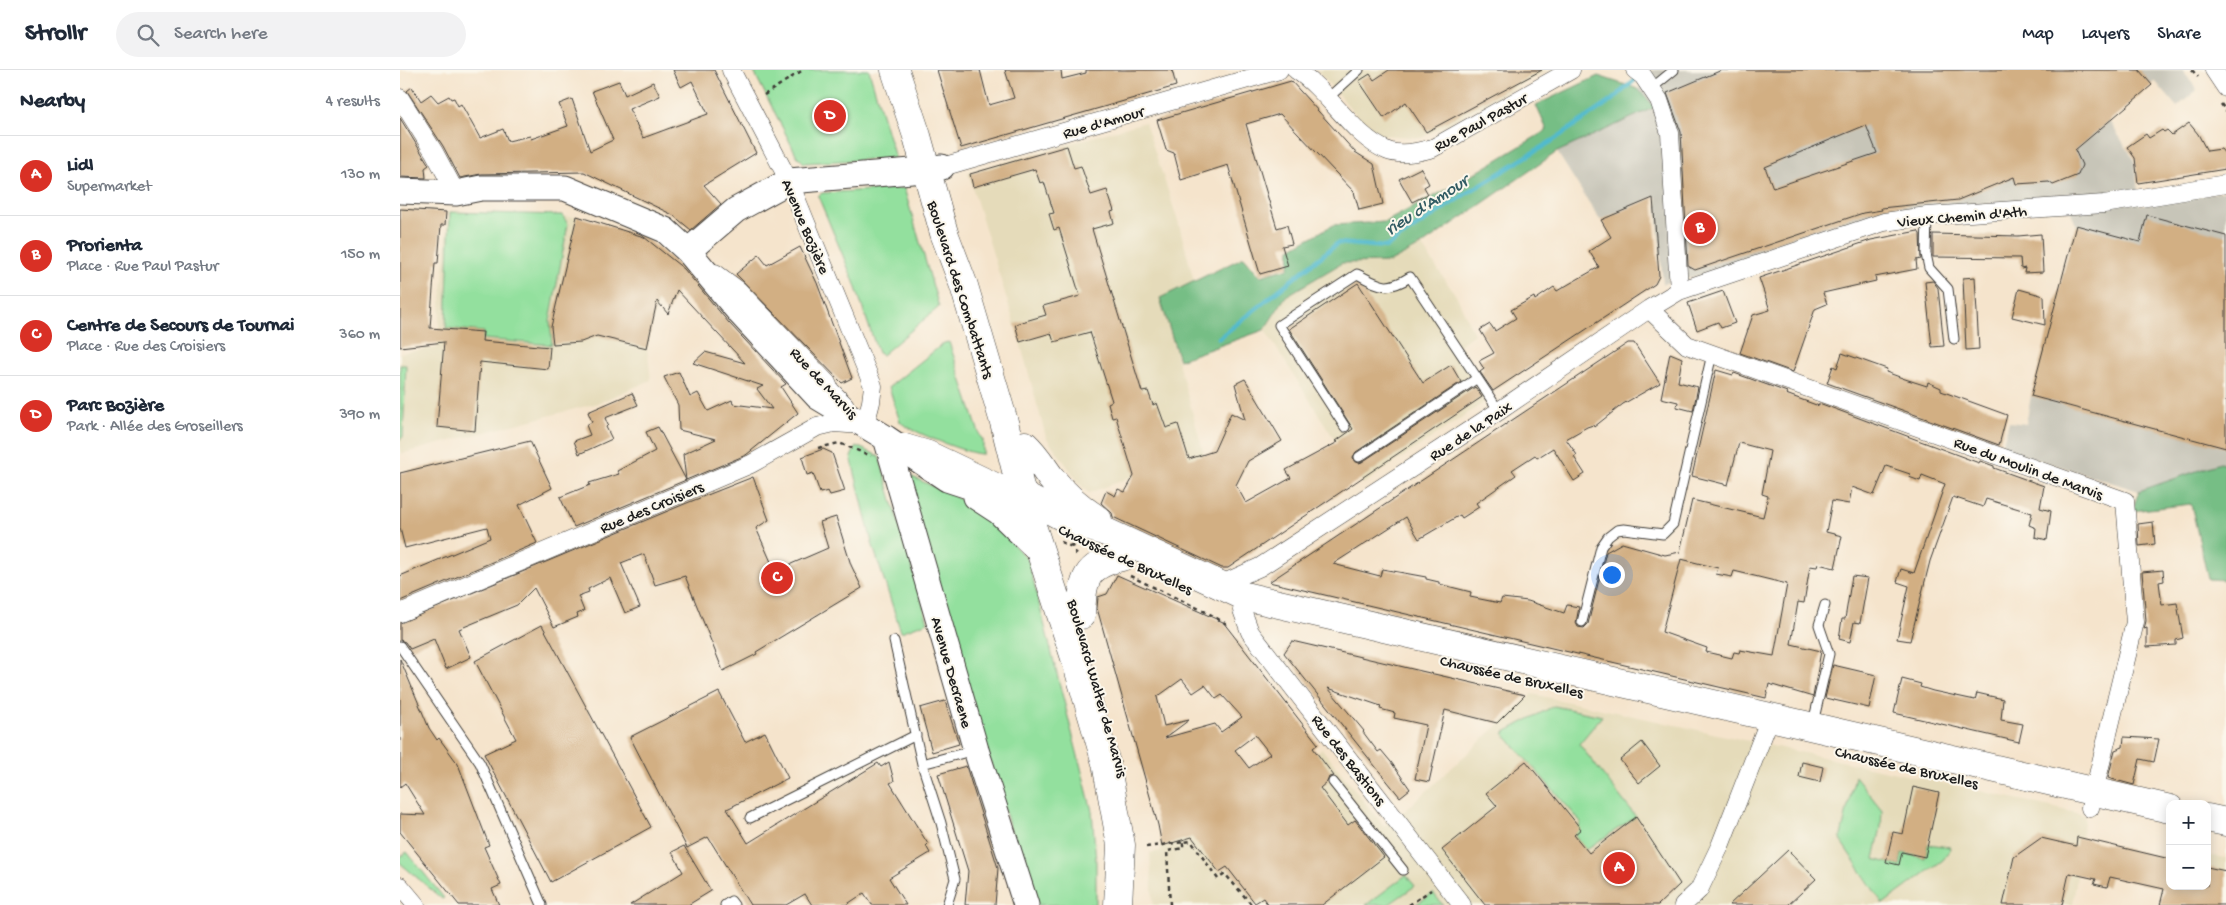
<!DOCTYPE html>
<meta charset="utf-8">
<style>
body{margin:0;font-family:"Gochi Hand",sans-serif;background:#f2f2f3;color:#1f2937}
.controls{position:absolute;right:15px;bottom:15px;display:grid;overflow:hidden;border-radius:10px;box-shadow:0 2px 12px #0003}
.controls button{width:45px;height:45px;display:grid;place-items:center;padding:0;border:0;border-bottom:1px solid #e0e1e3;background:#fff;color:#1f2937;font:25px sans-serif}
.you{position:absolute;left:1211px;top:504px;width:18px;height:18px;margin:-12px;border:4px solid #fff;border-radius:50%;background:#1a73e8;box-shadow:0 0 0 8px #1a73e833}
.badge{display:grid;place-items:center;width:32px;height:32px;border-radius:50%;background:#d93025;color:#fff;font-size:16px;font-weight:700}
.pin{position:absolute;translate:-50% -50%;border:2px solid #fff;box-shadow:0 1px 5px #0006}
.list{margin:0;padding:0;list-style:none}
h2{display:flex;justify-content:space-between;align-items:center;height:65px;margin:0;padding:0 20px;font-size:21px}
h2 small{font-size:16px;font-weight:400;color:#747a83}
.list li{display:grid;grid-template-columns:32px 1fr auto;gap:15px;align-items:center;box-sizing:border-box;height:80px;padding:0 20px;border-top:1px solid #e0e1e3}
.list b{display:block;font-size:19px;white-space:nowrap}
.list p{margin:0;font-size:16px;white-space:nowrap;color:#747a83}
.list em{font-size:16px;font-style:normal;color:#747a83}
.icon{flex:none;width:28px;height:28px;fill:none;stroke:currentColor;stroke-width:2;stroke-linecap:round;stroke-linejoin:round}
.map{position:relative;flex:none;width:1826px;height:835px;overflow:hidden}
header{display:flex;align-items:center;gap:30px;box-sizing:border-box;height:70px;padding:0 25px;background:#fff;border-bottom:1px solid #e0e1e3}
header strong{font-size:24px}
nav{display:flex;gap:28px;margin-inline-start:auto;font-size:18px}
.search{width:350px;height:45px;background:#f2f2f3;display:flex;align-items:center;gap:12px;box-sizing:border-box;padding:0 18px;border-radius:28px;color:#747a83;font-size:19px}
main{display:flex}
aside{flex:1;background:#fff}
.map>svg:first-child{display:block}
.built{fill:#e5dbba}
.industrial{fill:#c7c5b8}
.green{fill:#93e09e;stroke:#587e5d}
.forest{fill:#76be85;stroke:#496d50}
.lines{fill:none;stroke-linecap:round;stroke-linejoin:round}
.stream{stroke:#51bace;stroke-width:4.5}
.building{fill:#d2af83;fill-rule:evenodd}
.lane-casing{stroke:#3d3a36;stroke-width:11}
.street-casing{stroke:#3d3a36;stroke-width:19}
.secondary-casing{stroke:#3d3a36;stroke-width:27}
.primary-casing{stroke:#3d3a36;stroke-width:29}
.path{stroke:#3d3a36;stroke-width:2.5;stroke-dasharray:4 4;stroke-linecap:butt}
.lane{stroke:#fff;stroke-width:9}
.street{stroke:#fff;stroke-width:18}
.secondary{stroke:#fff;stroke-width:25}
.primary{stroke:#fff;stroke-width:28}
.labels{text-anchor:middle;stroke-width:4;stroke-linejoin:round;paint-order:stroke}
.street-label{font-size:16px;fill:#1c1c1c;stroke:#fbf7ec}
.water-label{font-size:18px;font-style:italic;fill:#315b63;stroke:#fbf7ec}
</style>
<header>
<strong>Strollr</strong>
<div class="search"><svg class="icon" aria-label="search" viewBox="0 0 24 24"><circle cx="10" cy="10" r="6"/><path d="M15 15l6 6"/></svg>Search here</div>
<nav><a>Map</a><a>Layers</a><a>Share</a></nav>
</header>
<main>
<aside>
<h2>Nearby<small>4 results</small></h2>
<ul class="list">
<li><span class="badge">A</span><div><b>Lidl</b><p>Supermarket</p></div><em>130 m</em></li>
<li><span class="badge">B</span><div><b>Prorienta</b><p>Place · Rue Paul Pastur</p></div><em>150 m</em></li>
<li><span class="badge">C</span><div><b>Centre de Secours de Tournai</b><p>Place · Rue des Croisiers</p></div><em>360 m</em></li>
<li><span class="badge">D</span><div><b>Parc Bozière</b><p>Park · Allée des Groseillers</p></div><em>390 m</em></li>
</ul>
</aside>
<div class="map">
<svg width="1826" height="835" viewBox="0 0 1826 835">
<rect width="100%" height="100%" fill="#fbf7ec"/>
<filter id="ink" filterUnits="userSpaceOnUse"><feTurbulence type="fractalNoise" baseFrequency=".02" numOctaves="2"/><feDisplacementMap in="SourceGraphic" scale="10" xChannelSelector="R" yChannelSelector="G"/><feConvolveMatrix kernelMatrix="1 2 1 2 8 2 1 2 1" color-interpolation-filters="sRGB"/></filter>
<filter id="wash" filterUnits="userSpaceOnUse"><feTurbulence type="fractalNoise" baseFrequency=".0096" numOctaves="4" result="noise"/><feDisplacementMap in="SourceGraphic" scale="20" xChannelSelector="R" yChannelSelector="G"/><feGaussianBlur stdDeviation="1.12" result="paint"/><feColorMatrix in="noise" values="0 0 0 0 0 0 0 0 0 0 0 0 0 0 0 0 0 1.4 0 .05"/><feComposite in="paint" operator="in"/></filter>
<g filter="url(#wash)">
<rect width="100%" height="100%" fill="#f5e4cc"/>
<path class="built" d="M 917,0 L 1148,0 L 1021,68 L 973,64 Z
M 745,52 L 778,151 L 794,211 L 760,228 L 804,384 L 740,404 L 689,423 L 683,418 L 646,367 L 620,272 L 568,103 Z
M 49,141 L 177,147 L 174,166 L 233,180 L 237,164 L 269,187 L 247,277 L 251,310 L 198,333 L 0,384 L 0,283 L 37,278 Z
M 1021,175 L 1057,227 L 1074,264 L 1059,275 L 1092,327 L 963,414 L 865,260 L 886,226 L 942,193 L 990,192 Z
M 1132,624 L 1616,729 L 1685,745 L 1673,835 L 1466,835 L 1464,832 L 1461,835 L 753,835 L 750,783 L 761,781 L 760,770 L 784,764 L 894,699 L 922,679 L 984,756 L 1006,740 Z
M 1807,785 L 1826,788 L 1826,835 L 1786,835 L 1807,816 Z"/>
<path class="industrial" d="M 1253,0 L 1783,0 L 1797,20 L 1777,37 L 1755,11 L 1709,51 L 1734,89 L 1740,135 L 1826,121 L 1826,395 L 1820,393 L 1739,421 L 1601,378 L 1609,352 L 1626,354 L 1631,326 L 1676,155 L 1665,127 L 1480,143 L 1300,205 L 1263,214 L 1256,126 L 1200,150 L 1157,82 L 1255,37 L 1238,19 Z"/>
<path class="green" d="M 353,0 L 469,0 L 495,88 L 404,93 L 397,86 Z
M 504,118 L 539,237 L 482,285 L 478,283 L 454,212 L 418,126 L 422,123 Z
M 50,142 L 162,145 L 168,154 L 150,251 L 152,275 L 83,269 L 84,262 L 46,258 Z
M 549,272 L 580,366 L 583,370 L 583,384 C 570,385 510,361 500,352 L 489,317 L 544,273 Z
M 0,295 L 6,295 L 3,367 L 0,370 Z
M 456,376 L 479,386 L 528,552 L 501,562 L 472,473 L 451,387 Z
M 504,403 L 556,427 L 583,442 L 628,490 L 692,741 L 696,791 L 696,835 L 633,835 Z
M 1154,636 L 1202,646 L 1179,674 L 1236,747 L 1185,780 L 1175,765 L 1181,752 L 1103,663 Z
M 1455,706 L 1482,740 L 1481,757 L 1474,789 L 1500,796 L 1502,783 L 1525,788 L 1528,774 L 1550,777 L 1549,782 L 1543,790 L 1483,834 L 1440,770 Z
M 7,782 L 44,828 L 42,829 L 0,793 L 0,787 Z
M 1006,805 L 1015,816 L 988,835 L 966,835 Z
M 1033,823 L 1043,835 L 1015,835 Z"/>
<path class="forest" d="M 1198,6 L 1238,19 L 1255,37 L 1157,82 L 1022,175 L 990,192 L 942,193 L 886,226 L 864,260 L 779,290 L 760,228 L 844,187 L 860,206 L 889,198 L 890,179 L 933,155 L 985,152 L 1059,113 L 1147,60 L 1136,35 Z
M 1820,393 L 1826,395 L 1826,510 L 1808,509 L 1791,434 L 1732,441 L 1739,421 Z"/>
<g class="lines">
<path class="stream" d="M 819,268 L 938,173 L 986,177 L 1067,123 L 1152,71 L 1212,30 L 1238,7"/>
</g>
<g id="blocks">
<path class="building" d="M 273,0 L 314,0 L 356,83 L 304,115 L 321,134 L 291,160 L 273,145 L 184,102 L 81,104 L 60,108 L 43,76 L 7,21 L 12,17 L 21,31 L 31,24 L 38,32 L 49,26 L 51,29 L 54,28 L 58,36 L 61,34 L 80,68 L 103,59 L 108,71 L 130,66 L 131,69 L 168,56 L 159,34 L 172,29 L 190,81 L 213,70 L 192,21 L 219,11 L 225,25 L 253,12 L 260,26 L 229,39 L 243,68 L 308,44 L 292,11 L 281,17 Z
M 537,0 L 580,0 L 589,35 L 614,28 L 605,0 L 661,0 L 662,9 L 686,3 L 686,0 L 772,0 L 776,16 L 561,78 Z
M 989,0 L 1142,0 L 1026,62 L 1006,32 L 984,48 L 959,11 L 970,4 L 974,10 Z
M 1322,0 L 1739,0 L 1752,15 L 1675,80 L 1682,95 L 1678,105 L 1653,115 L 1649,112 L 1616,114 L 1614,107 L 1558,130 L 1481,138 L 1482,140 L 1463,143 L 1295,200 L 1288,196 L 1281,62 L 1267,23 ZM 1466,55 L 1477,83 L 1373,118 L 1365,97 Z
M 891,11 L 955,82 L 974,94 L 983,134 L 959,140 L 954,122 L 880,44 L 846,54 L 877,158 L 887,155 L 892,174 L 882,176 L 888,196 L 860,204 L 828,95 L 781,110 L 774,83 L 766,80 L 757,50 Z
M 0,48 L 29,95 L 25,98 L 26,108 L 0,107 Z
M 1789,53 L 1798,64 L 1807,81 L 1821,79 L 1826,85 L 1826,99 L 1738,113 L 1735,88 L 1727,77 L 1746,64 L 1749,68 L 1762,60 L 1764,62 L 1767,60 L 1772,65 Z
M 667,76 L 674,98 L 681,96 L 691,125 L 707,120 L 714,141 L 711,142 L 714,153 L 692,159 L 742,322 L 748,321 L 753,335 L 757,333 L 766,358 L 778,354 L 789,389 L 814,381 L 831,343 L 845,350 L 835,314 L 845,309 L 882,371 L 848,391 L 836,415 L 846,433 L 891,408 L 886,400 L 938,372 L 936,371 L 953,359 L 889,259 L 958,213 L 1023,313 L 1051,295 L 1061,312 L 956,382 L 953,387 L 954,391 L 959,393 L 962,392 L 1075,317 L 1082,327 L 828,498 L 822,498 L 713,447 L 712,443 L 701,433 L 706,421 L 715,426 L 718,419 L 725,422 L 734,406 L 716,347 L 712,348 L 708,333 L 712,331 L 690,262 L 654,272 L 651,263 L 620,272 L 615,254 L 646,245 L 643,236 L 680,226 L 659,158 L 654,160 L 649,144 L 654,143 L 644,112 L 640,113 L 635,99 L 573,117 L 570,104 Z
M 1021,98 L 1029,114 L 1024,117 L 1028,124 L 1012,132 L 999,109 Z
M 1253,128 L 1259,206 L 1255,214 L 1093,321 L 1080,302 L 1084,299 L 1079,291 L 1094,283 L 1080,260 L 1090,254 L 1095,261 L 1116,248 L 1111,240 L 1134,227 L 1135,230 L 1154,217 L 1157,221 L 1169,214 L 1199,197 L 1189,181 L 1211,167 L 1201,150 Z
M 0,139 L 46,142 L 45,155 L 41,155 L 38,193 L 35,193 L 30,258 L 83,262 L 82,271 L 150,277 L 148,299 L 80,292 L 75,361 L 37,357 L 44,272 L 0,277 Z
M 1747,145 L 1826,166 L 1826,378 L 1631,326 L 1676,155 L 1740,172 Z
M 177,146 L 244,167 L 284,199 L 329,253 L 386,314 L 381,317 L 398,343 L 346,385 L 286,410 L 283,384 L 316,369 L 279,360 L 278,335 L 264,307 L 279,302 L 290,327 L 298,323 L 308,341 L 332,330 L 333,334 L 372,339 L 357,319 L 363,316 L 293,293 L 305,282 L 345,293 L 277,220 L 268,244 L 257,231 L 247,278 L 197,266 L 181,272 L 153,274 L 151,257 Z
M 1518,161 L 1520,164 L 1521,189 L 1516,190 L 1517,199 L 1475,207 L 1476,211 L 1423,223 L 1427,234 L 1415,239 L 1393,302 L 1340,283 L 1353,245 L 1370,240 L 1359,208 L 1471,170 Z
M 1533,164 L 1618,166 L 1641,164 L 1643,202 L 1624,203 L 1625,198 L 1621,199 L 1620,188 L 1533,187 Z
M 400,177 L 417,213 L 452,308 L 442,313 L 336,204 L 359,185 L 367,195 Z
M 1575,207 L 1579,279 L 1566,280 L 1563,208 Z
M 1533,211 L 1538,218 L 1544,276 L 1532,277 L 1525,212 Z
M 1619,219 L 1644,226 L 1645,255 L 1612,247 Z
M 1323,221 L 1335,253 L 1321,258 L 1318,252 L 1297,260 L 1288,233 Z
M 1228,273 L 1234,273 L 1260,313 L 1223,334 L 1194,357 L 1193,355 L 1187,357 L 1166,369 L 1177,385 L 1174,387 L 1185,404 L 1174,411 L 1153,378 L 1137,388 L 1135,385 L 1112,400 L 1116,405 L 1076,433 L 1079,437 L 1062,448 L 1060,445 L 1019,469 L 1006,447 L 933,494 L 980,506 L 982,499 L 1026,507 L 1026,509 L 1039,512 L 1039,514 L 1071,522 L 1070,527 L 1100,533 L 1102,528 L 1128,531 L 1164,543 L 1167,535 L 1179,537 L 1176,553 L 1178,557 L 1184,558 L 1188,554 L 1206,482 L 1222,473 L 1265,485 L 1280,482 L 1292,430 L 1363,447 L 1368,426 L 1362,424 L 1370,381 L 1339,373 L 1328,415 L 1292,406 L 1316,300 L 1333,305 L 1334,303 L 1387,322 L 1386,324 L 1419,336 L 1419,333 L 1579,393 L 1580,391 L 1594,396 L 1594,398 L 1644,416 L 1640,438 L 1651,441 L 1647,470 L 1635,467 L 1636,458 L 1629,455 L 1632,443 L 1586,429 L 1583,437 L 1553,427 L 1530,491 L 1510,571 L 1497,569 L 1509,516 L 1497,512 L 1501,499 L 1514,503 L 1545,414 L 1522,405 L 1520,411 L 1509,407 L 1510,404 L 1486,396 L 1474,425 L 1452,417 L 1449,434 L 1432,431 L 1426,462 L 1442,466 L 1435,498 L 1418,494 L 1417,497 L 1410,496 L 1404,533 L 1398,532 L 1391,574 L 1421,581 L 1413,627 L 1369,614 L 1366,628 L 869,512 ZM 1281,489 L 1318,498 L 1316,504 L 1332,507 L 1334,501 L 1387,514 L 1374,586 L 1340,580 L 1339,583 L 1334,582 L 1332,588 L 1306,582 L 1307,578 L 1262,562 Z
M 1270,283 L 1282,288 L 1278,312 L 1298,317 L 1293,341 L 1277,337 L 1278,332 L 1261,328 Z
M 1442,283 L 1487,299 L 1486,302 L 1505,309 L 1527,316 L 1528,312 L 1541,318 L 1541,321 L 1607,345 L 1599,375 L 1427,313 L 1433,296 L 1437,298 Z
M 232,323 L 238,335 L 205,348 L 208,355 L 206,357 L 212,369 L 179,384 L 174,371 L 190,365 L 186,355 L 192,352 L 188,342 Z
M 258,357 L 286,410 L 174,457 L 160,427 L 190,415 L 189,413 L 219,404 L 217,401 L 255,381 L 246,362 Z
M 130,371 L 152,418 L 119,435 L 137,473 L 0,531 L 0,506 L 90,468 L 87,457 L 5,478 L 0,458 L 0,403 Z
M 423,379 L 432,383 L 445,421 L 430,425 L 428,421 L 420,423 L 413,403 L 407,405 L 402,387 Z
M 353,407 L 369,450 L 356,458 L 375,501 L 428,478 L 420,452 L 436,447 L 451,495 L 462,518 L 356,582 L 357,584 L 323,601 L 285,506 L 255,515 L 244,484 L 221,493 L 240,537 L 225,543 L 210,508 L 188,519 L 189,522 L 178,526 L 184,541 L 177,544 L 178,547 L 154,557 L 134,518 L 117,535 L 59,559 L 71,587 L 46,599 L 34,569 L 10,579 L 5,572 L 0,570 L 0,553 L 287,433 Z
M 1753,452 L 1755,474 L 1739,476 L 1738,454 Z
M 1763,500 L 1764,511 L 1759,512 L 1762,535 L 1777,533 L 1783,568 L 1776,570 L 1776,575 L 1747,577 L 1747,558 L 1744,559 L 1746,551 L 1742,502 Z
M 717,505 L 823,552 L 918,674 L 913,678 L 934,706 L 929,707 L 927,712 L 920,718 L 948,755 L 955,750 L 984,787 L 922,835 L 868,835 L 863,828 L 855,833 L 827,797 L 819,802 L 792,767 L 762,776 L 758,755 L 697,538 L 698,527 L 707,524 ZM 782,609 L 793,623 L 805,615 L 816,629 L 822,625 L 842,647 L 821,662 L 815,654 L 765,668 L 789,650 L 764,656 L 757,627 ZM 855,665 L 870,684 L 849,698 L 835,680 Z
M 1452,506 L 1468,508 L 1460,553 L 1454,552 L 1450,572 L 1439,569 L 1442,549 L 1445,549 Z
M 142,555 L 251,757 L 151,812 L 84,684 L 116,669 L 75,591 Z
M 892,571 L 1021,601 L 1125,625 L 1097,653 L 1045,640 L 1029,712 L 1015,709 L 1026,655 L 994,648 L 995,643 L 980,639 L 981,636 L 928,618 L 964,661 L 963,662 L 978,682 L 981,680 L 991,692 L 1010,719 L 1000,727 L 884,583 Z
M 0,589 L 29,658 L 37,670 L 39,668 L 58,694 L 89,775 L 84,777 L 101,815 L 92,819 L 99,835 L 59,835 L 0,762 L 0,744 L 25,745 L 5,713 L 0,717 Z
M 1433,595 L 1476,605 L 1469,638 L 1425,628 Z
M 1502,609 L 1521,614 L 1520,617 L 1533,621 L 1575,630 L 1577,623 L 1603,629 L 1601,650 L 1623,654 L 1619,672 L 1494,643 Z
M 319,622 L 345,672 L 365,662 L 388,708 L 327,739 L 348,773 L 478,693 L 481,697 L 489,692 L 494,711 L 490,713 L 528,774 L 526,776 L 530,783 L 489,808 L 506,835 L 472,835 L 464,823 L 446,835 L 412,835 L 405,824 L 386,835 L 350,835 L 308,767 L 287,778 L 230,667 Z
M 545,631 L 559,674 L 532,682 L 520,638 Z
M 1724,667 L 1759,669 L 1754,692 L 1740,689 L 1734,715 L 1708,708 L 1715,680 L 1723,677 Z
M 1242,672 L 1260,696 L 1239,713 L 1220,690 Z
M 1126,691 L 1181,759 L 1174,765 L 1189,783 L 1236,747 L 1280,814 L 1258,835 L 1085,835 L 1042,780 L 1097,736 L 1086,723 Z
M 1402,692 L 1423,697 L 1420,712 L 1399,707 Z
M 566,696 L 598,798 L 595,835 L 565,835 L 568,801 L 538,704 Z
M 1513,717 L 1539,723 L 1525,787 L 1502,782 L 1499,795 L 1486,792 L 1493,762 L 1503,764 Z
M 1677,767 L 1770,789 L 1770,816 L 1807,816 L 1807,797 L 1826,801 L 1826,835 L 1760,835 L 1764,819 L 1710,807 L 1707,817 L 1694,814 L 1696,809 L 1669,803 L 1662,835 L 1603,835 L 1614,787 L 1641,768 L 1676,776 Z
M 284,776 L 311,821 L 288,835 L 230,835 L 283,802 L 272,782 Z
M 1388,780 L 1416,809 L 1388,835 L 1329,835 Z"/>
</g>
</g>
<g filter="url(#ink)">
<use href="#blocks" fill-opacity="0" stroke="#3d3a36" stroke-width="1"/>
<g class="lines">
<defs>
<path id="lane" d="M 1252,18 L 1274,0
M 928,28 L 959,0
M 1527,146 L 1526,184 L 1529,198 L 1548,219 L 1554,269
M 945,357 L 879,255 L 957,204 C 981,216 986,222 1010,207 L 1099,341
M 959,387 L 1076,309
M 1182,552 L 1201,477 L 1208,467 L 1217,460 L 1224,459 L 1263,464 L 1273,454 L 1312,284
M 494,571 L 522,694 L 575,680
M 0,576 L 80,693 L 142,835
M 1413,653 L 1429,584 L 1419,555 L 1425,535
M 522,694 L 541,753 L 555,809 L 547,835
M 933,712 L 1003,800
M 350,748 L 516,665
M 325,835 L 331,831 L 334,835"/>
<path id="street" d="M 331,0 L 389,111 L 473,316 L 471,332 L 465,355
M 896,0 C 929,21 953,67 988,81 C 1001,86 1019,82 1033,78 L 1171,0
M 1235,0 L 1243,6 L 1259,30 L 1270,63 L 1279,221
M 1814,0 L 1826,18
M 0,28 L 34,82 L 56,123
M 542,97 L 879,0
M 315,203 L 338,220 L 427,313 L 430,320 L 445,335
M 1249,239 L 1287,275 L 1725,431 L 1735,552 L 1690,738
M 502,372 L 529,380 L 613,420
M 821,518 L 831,510 L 860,497 L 1099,341 L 1249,239 L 1279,221 L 1484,152 L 1527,146 L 1704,134 L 1826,114
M 842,540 L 850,562 L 1062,835
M 0,543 L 351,394 L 417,357 L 434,353 L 462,355
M 0,816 L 16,835
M 1283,835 L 1299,820 L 1320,776 L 1370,648"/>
<path id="secondary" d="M 0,121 L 56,123 L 81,118 L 165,118 L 265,160 L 288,181 L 340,243 L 418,327 L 486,368 L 547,409 L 599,426 L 627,439
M 288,181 L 336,140 L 389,111 L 512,101 L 542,97
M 486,368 L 576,680 L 626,835
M 576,427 L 599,442 L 641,483"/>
<path id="primary" d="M 495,0 L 517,66 L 544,163 L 564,216 L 604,352 L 622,425 L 676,591 L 706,693 L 721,775 L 718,835
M 625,375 C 636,385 642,396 651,408 C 664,425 680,438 698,450
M 622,425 L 663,447 L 682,455 L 706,462 L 844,526 L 1770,739
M 681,545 C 683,509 684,496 722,487
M 1807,748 L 1826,752"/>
</defs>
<use href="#lane" class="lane-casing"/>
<use href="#street" class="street-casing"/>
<use href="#secondary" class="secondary-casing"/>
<use href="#primary" class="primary-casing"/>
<path class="path" d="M 1792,0 L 1798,7
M 364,25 L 403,0
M 1821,34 L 1826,41
M 418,378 L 439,373 L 471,386
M 661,472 L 672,477
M 671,474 L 678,487
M 730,506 L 808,543 L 830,556
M 746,777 L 791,771 L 818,809 L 825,804 L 852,835
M 770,835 L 767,781 L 783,778 L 783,772
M 1009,835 L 1031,820"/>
<use href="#lane" class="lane"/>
<use href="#street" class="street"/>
<use href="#secondary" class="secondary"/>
<use href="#primary" class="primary"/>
</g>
</g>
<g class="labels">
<g class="street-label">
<text transform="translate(703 51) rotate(-16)" y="6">Rue d'Amour</text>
<text transform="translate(1080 51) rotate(-29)" y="6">Rue Paul Pastur</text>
<text transform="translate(1562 145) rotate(-5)" y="6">Vieux Chemin d'Ath</text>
<text transform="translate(407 156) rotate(67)" y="6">Avenue Bozière</text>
<text transform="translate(562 219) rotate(72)" y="6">Boulevard des Combattants</text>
<text transform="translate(425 312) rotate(47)" y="6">Rue de Marvis</text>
<text transform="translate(1070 360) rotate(-33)" y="6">Rue de la Paix</text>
<text transform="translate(1629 397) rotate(20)" y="6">Rue du Moulin de Marvis</text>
<text transform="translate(251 436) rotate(-23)" y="6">Rue des Croisiers</text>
<text transform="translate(726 488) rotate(25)" y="6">Chaussée de Bruxelles</text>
<text transform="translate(553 602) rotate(74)" y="6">Avenue Decraene</text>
<text transform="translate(1112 605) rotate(13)" y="6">Chaussée de Bruxelles</text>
<text transform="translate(699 618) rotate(74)" y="6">Boulevard Walter de Marvis</text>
<text transform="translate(950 689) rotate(52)" y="6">Rue des Bastions</text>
<text transform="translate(1507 696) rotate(13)" y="6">Chaussée de Bruxelles</text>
</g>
<g class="water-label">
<text transform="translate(1026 134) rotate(-33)" y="6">rieu d'Amour</text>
</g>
</g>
</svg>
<div class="controls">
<button>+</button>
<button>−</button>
</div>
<div class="you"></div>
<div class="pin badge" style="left:1219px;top:798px">A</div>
<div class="pin badge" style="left:1300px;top:158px">B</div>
<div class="pin badge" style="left:377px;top:508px">C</div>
<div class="pin badge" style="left:430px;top:46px">D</div>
</div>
</main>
